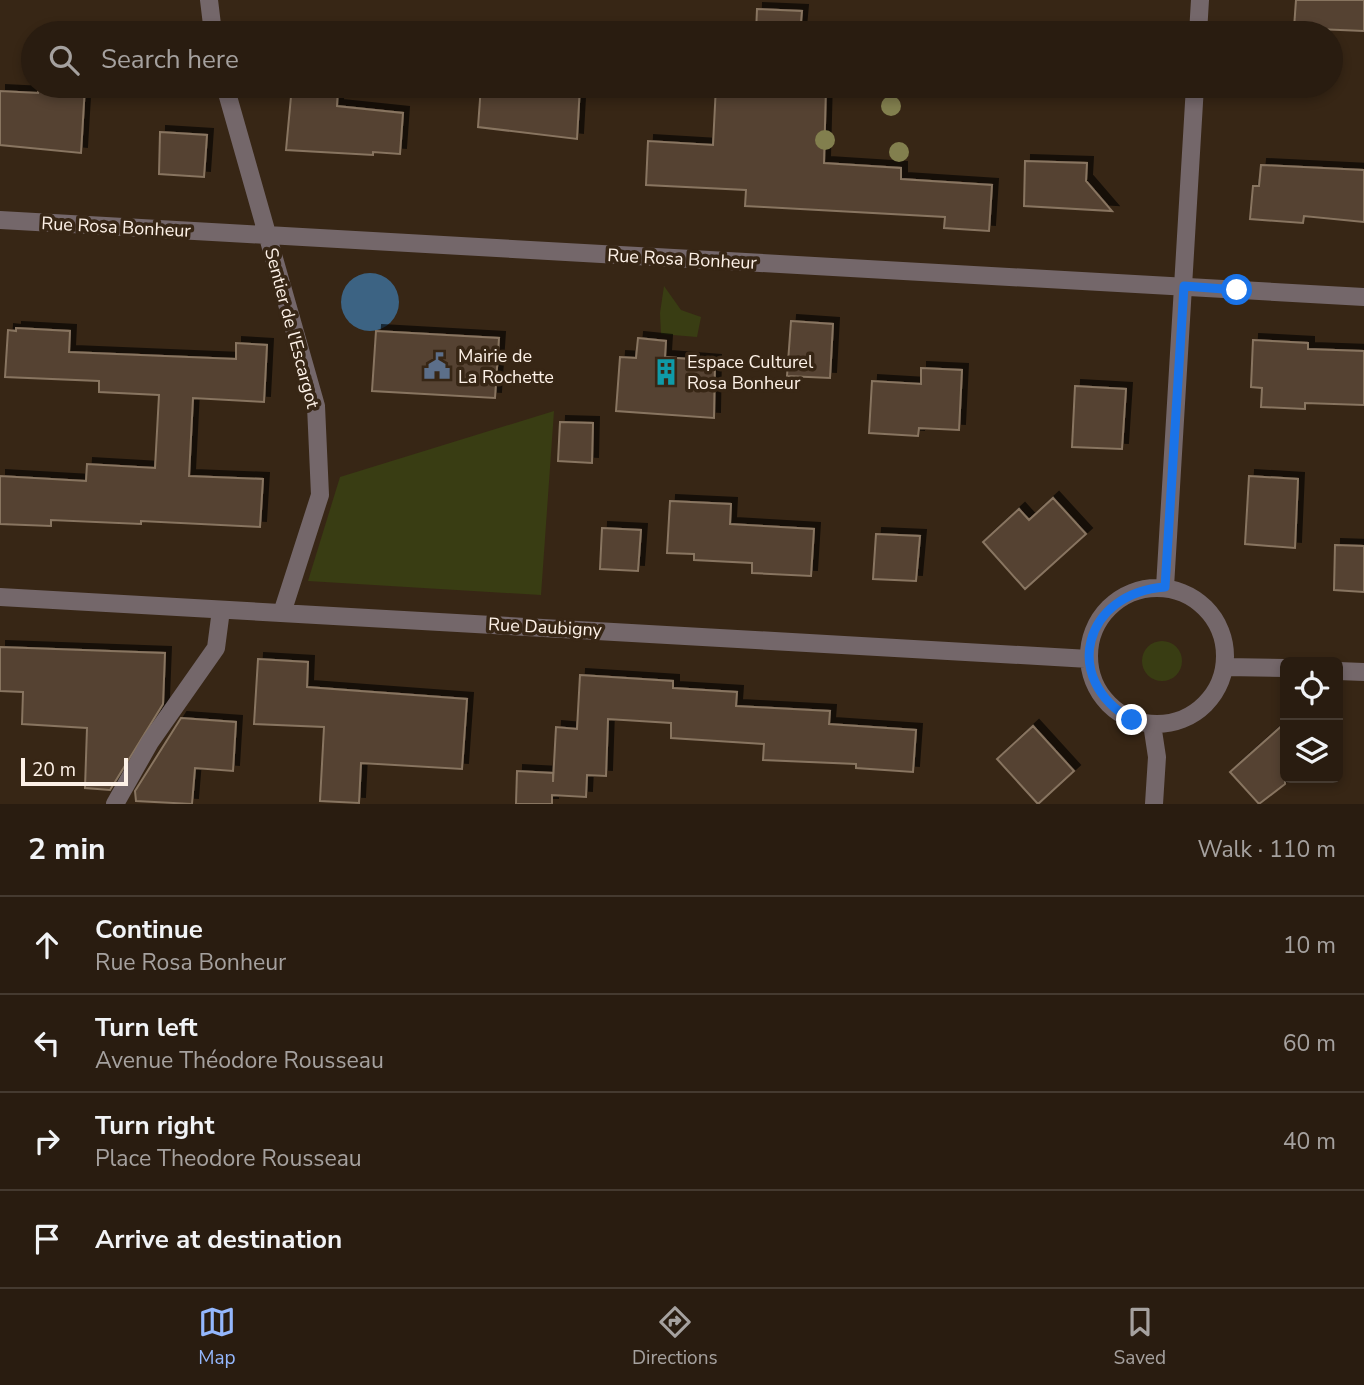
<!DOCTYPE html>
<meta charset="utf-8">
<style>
body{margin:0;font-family:"Nunito Sans",sans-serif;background:#35291e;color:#f1f3f6}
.controls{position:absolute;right:21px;bottom:21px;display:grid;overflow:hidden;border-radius:10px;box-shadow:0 4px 10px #0003}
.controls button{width:63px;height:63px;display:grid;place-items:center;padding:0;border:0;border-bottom:2px solid #453a30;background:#291c10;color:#f1f3f6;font:35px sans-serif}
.scale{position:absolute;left:21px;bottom:18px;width:107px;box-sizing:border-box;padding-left:7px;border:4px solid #fdf1e7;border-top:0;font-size:19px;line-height:24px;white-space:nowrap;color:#fdf1e7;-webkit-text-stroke:5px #372615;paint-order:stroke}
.stop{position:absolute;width:21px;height:21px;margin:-16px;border:5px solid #1a73e8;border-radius:50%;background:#fff}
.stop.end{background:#1a73e8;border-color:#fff;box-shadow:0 2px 7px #0008}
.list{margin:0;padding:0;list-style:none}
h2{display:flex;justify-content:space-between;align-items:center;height:91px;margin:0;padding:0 28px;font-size:30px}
h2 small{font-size:23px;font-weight:400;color:#a5a19f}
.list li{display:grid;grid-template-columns:46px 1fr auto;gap:21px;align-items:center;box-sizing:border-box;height:98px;padding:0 28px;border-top:2px solid #453a30}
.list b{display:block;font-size:26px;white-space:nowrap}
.list p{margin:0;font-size:23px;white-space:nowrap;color:#a5a19f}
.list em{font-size:23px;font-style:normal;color:#a5a19f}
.icon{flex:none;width:38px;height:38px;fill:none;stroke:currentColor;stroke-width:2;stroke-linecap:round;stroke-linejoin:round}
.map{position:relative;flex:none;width:1364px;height:804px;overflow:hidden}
.search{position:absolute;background:#291c10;box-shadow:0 4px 10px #0003;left:21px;right:21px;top:21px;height:77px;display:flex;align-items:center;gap:18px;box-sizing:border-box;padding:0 24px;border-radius:38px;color:#a5a19f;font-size:26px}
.sheet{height:483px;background:#291c10}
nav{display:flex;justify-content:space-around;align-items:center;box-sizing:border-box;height:98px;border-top:2px solid #453a30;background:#291c10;font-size:19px;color:#a5a19f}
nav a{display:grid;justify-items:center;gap:4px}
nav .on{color:#94b7fd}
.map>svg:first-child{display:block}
.green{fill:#393d13}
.water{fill:#3c6383}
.building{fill:#544230;stroke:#887461;stroke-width:2;filter:url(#shadow)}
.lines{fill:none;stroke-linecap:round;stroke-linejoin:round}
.minor{stroke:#74676a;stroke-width:18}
.tree{fill:#827f4e}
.route{stroke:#1a73e8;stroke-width:9}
.labels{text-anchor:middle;stroke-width:7;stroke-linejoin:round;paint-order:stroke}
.street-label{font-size:18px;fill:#fdf1e7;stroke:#372615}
.poi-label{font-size:18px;fill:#fdf1e7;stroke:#372615;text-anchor:start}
</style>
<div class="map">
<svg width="1364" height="804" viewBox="0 0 1364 804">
<defs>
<filter id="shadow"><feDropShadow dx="6" dy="-6" stdDeviation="0" flood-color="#0009"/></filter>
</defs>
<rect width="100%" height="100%" fill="#372615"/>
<path class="green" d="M 664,286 L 681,310 L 701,317 L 697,337 L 661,334 L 660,313 Z
M 554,411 L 541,595 L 308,581 L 340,477 Z
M1142 661a20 20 0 1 1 40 0a20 20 0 1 1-40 0Z"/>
<path class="water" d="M341 302a29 29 0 1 1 58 0a29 29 0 1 1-58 0Z"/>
<path class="building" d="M 1296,0 L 1364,0 L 1364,31 L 1294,28 Z
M 757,9 L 802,11 L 800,33 L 756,33 Z
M 38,86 L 85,86 L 81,153 L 0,145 L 0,91 L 38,93 Z
M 292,86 L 338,88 L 337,106 L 403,113 L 400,154 L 373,152 L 373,155 L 286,150 Z
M 481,86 L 580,86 L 577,139 L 478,127 Z
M 716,86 L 826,86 L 824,163 L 901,168 L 901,179 L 992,185 L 989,231 L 944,228 L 945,217 L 745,206 L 746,190 L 646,185 L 648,141 L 713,145 Z
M 160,132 L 207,135 L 204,177 L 159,174 Z
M 1025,161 L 1087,163 L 1086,181 L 1112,211 L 1024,206 Z
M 1261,165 L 1364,170 L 1364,222 L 1304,216 L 1303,223 L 1250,219 L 1253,186 L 1259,186 Z
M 791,321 L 833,324 L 830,378 L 787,376 Z
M 16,328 L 70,331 L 69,352 L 236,359 L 236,343 L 267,345 L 264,402 L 193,398 L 189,476 L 263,479 L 260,527 L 141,521 L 141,524 L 51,520 L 51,526 L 0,524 L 0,476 L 86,481 L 87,464 L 155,468 L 159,395 L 99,392 L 99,381 L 5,377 L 8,330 L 16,331 Z
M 376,331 L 499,338 L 495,398 L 372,391 Z
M 638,338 L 666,341 L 665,357 L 715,361 L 714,418 L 616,411 L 620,357 L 636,358 Z
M 1253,340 L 1308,343 L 1308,349 L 1364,351 L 1364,405 L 1305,403 L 1305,409 L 1261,407 L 1262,388 L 1251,387 Z
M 921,368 L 962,370 L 959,430 L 919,428 L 918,436 L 869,433 L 872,381 L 921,384 Z
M 1075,386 L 1126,389 L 1122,449 L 1072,447 Z
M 560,422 L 593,423 L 592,463 L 558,461 Z
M 1249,476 L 1298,479 L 1295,548 L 1245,544 Z
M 1053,498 L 1086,534 L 1025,589 L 983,542 L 1019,509 L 1029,520 Z
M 670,501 L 731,504 L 730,524 L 814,529 L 811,576 L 752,573 L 752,563 L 694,560 L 694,554 L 667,553 Z
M 602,528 L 641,530 L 638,571 L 600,569 Z
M 876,534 L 920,536 L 916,581 L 873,579 Z
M 1335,545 L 1364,546 L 1364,592 L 1334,590 Z
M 0,647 L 165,653 L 163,704 L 110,790 L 85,788 L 87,728 L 22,724 L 23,692 L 0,691 Z
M 258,659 L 308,662 L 307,687 L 467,699 L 462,769 L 361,763 L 359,803 L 320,801 L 324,727 L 254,724 Z
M 580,675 L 673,681 L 673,688 L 737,692 L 736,706 L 830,711 L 829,724 L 916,730 L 913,772 L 856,768 L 856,764 L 763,760 L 764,744 L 671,738 L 671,723 L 608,719 L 606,776 L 587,775 L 586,797 L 552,795 L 552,804 L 516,804 L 517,771 L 553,773 L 553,782 L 556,727 L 577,729 Z
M 181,718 L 236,722 L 233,771 L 195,768 L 192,804 L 136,801 L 135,791 Z
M 1285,723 L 1285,784 L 1259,804 L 1230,772 Z
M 1033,726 L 1074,771 L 1038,804 L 997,759 Z"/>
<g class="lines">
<path class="minor" d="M 209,0 L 213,33
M 1198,33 L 1200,0
M 225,86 L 316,406 L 320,495 L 282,613
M 0,220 L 1364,297
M 1165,587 L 1195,86
M1089 656a68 68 0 1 1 136 0a68 68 0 1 1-136 0Z
M 0,597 L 1089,659
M 1225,667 L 1285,668
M 1338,671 L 1364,672
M 1152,724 L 1157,757 L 1154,804
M 115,804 L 150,742 L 216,648 L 221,610"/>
</g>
<g class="tree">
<circle cx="891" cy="106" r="10"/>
<circle cx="825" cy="140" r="10"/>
<circle cx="899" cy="152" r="10"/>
</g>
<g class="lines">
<path class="route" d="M 1132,720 C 1060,679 1084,593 1165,587 L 1184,286 L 1237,290"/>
</g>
<defs>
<symbol id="civic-bare" viewBox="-9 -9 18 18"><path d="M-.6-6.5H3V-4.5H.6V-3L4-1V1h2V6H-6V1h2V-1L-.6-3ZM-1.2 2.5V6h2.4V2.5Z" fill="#5c6f8a" stroke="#372615" stroke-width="2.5" paint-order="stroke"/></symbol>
<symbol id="building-bare" viewBox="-9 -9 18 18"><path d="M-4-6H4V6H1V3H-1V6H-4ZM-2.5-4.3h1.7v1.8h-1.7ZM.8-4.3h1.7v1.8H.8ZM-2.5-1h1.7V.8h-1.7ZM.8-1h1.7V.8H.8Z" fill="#0f9aa8" stroke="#372615" stroke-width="2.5" paint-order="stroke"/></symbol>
</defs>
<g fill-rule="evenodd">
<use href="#civic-bare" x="418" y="347" width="38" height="38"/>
<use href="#building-bare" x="647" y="353" width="38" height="38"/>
</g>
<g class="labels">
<g class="street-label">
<text transform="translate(116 227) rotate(3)" y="6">Rue Rosa Bonheur</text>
<text transform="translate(682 259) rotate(3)" y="6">Rue Rosa Bonheur</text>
<text transform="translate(292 328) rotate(75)" y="6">Sentier de l'Escargot</text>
<text transform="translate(545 627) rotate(3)" y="6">Rue Daubigny</text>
</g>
<g class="poi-label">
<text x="458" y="362">Mairie de<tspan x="458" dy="21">La Rochette</tspan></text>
<text x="687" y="368">Espace Culturel<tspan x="687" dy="21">Rosa Bonheur</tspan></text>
</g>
</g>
</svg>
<div class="controls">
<button><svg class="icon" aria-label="locate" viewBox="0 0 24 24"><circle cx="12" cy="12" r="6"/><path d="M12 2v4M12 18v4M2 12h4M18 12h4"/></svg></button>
<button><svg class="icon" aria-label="layers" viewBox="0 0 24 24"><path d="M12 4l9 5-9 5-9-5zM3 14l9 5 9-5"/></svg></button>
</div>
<div class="scale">20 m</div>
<div class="stop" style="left:1237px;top:290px"></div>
<div class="stop end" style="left:1132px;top:720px"></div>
<div class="search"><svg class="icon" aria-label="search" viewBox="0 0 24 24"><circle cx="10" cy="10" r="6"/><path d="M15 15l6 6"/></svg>Search here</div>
</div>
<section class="sheet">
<h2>2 min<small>Walk · 110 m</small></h2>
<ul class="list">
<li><svg class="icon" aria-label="ahead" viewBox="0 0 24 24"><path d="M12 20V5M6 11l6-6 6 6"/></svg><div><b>Continue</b><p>Rue Rosa Bonheur</p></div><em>10 m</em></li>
<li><svg class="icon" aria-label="left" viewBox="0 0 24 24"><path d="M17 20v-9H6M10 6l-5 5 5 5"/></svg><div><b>Turn left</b><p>Avenue Théodore Rousseau</p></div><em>60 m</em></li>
<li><svg class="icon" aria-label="right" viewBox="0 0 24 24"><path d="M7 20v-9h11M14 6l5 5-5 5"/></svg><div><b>Turn right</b><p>Place Theodore Rousseau</p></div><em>40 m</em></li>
<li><svg class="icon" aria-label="arrive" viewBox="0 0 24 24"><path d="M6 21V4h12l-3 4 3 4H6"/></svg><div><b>Arrive at destination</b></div></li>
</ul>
</section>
<nav>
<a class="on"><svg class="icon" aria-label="map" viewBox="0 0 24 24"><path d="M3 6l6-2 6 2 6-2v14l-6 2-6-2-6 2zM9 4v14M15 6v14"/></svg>Map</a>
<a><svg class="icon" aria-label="directions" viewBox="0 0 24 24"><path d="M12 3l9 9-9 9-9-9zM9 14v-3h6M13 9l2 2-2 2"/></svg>Directions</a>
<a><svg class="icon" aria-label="saved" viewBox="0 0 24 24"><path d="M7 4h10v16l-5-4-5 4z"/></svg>Saved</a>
</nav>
